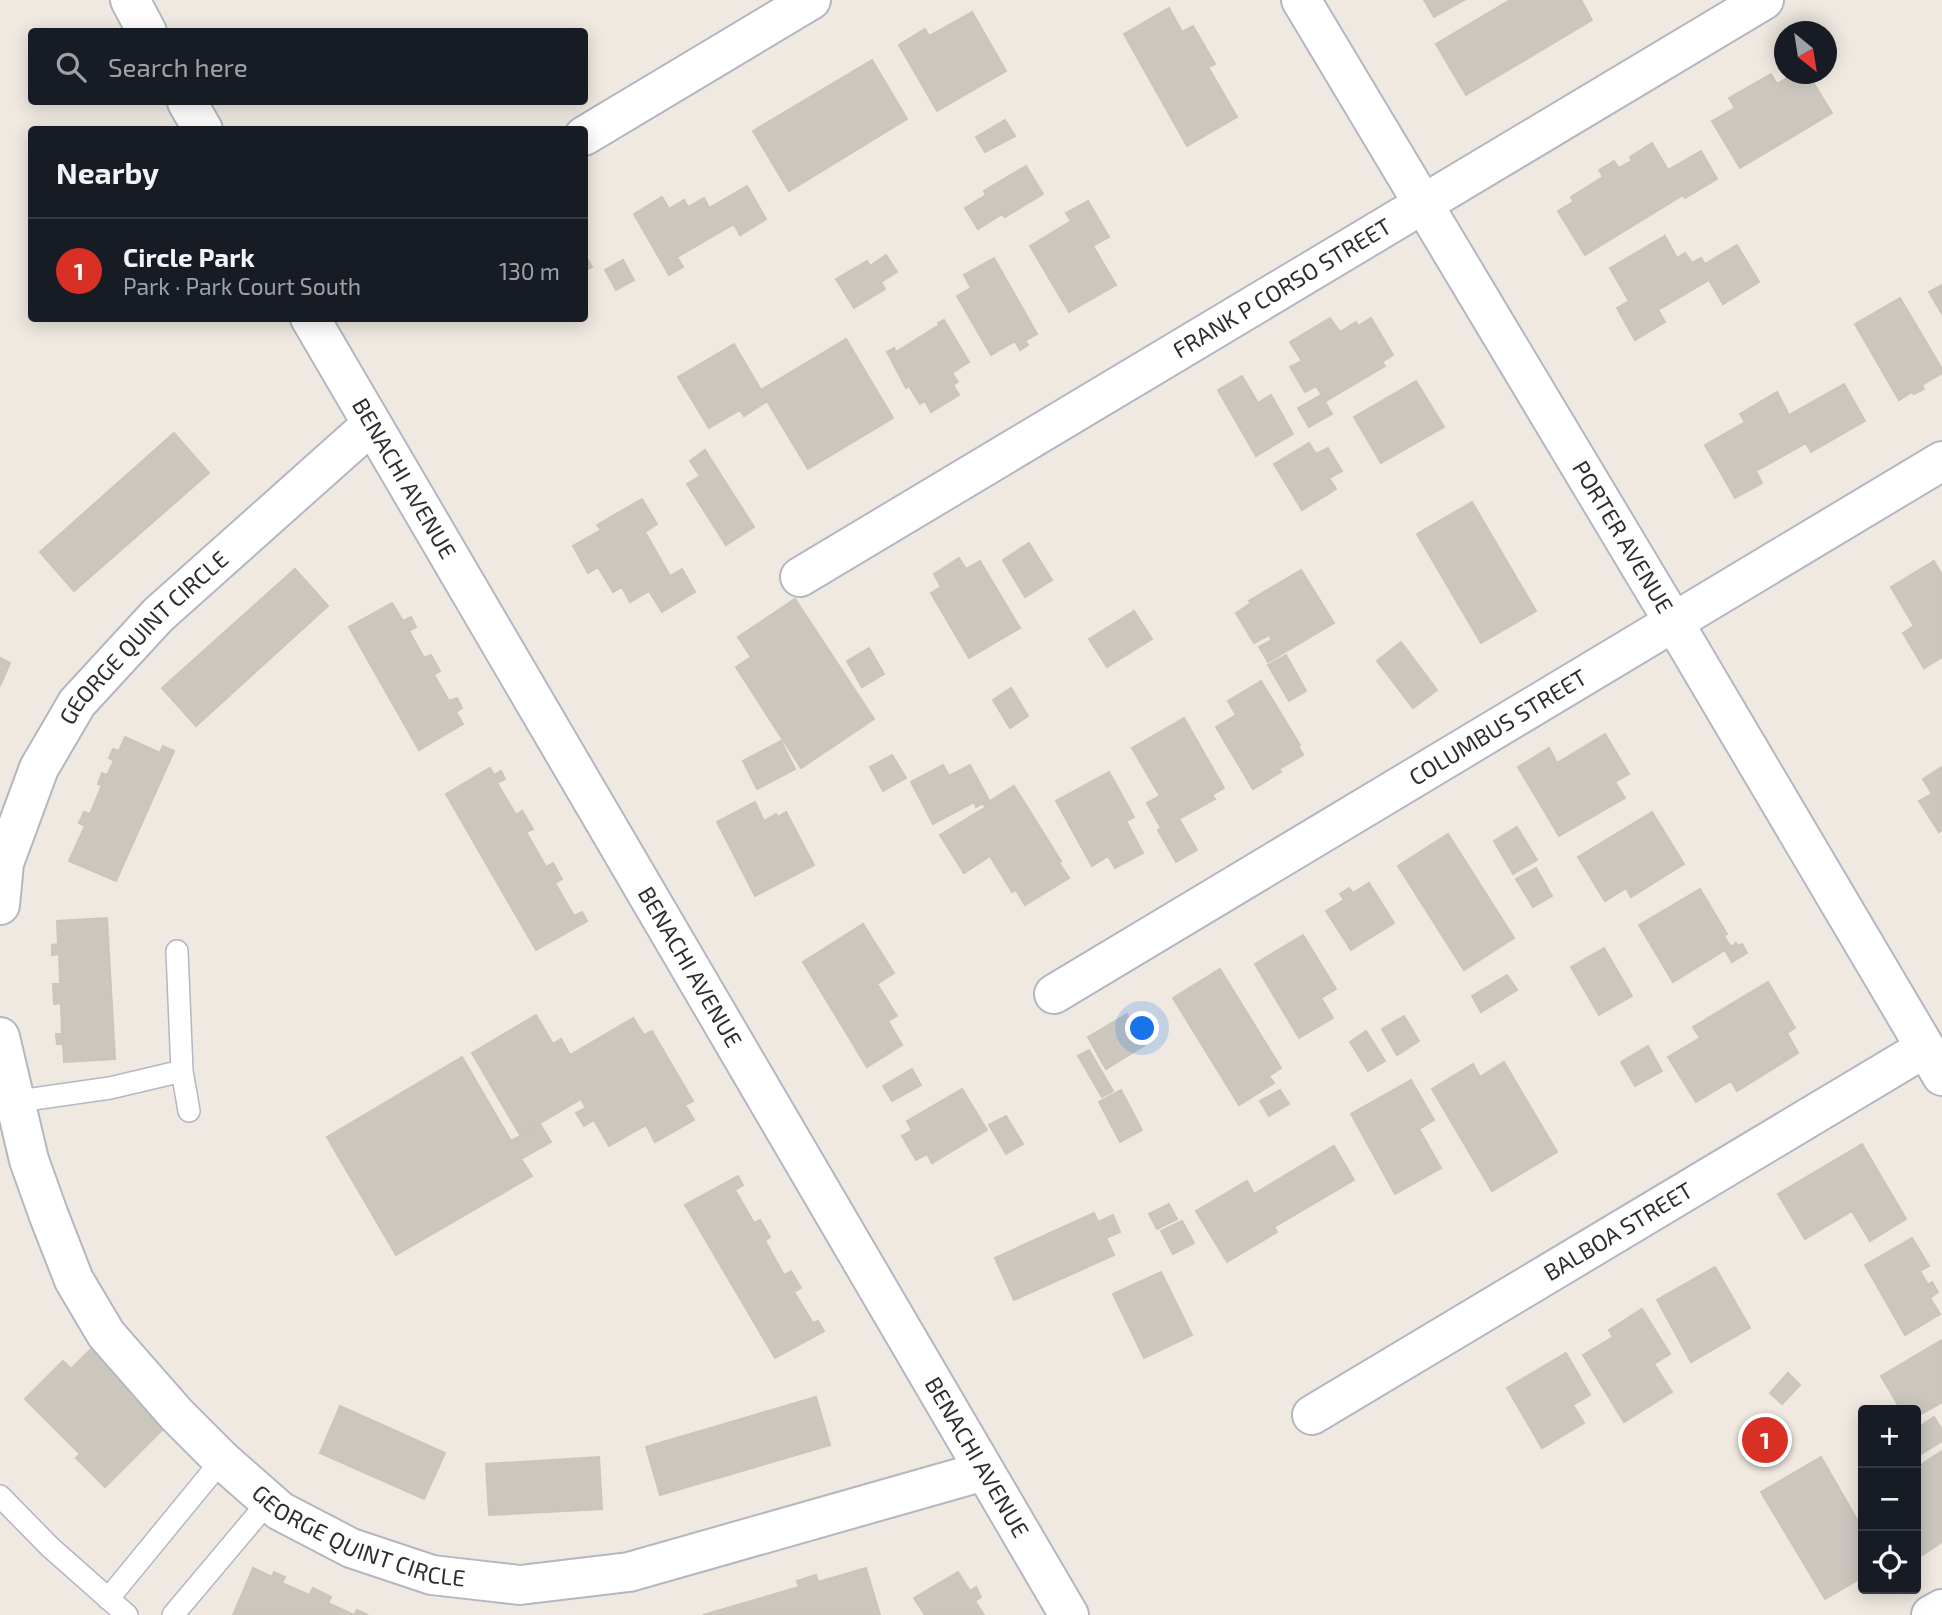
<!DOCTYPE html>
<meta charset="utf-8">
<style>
body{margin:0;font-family:"Exo 2",sans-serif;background:#20242c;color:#f1f3f6}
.controls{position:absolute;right:21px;bottom:21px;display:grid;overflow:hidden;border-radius:7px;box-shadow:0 4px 18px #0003}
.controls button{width:63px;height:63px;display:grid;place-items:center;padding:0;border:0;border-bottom:2px solid #363941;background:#171b24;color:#f1f3f6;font:35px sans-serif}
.compass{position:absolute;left:1774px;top:21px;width:63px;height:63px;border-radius:50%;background:#171b24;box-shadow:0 4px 18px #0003;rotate:150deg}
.you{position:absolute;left:1143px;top:1029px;width:24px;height:24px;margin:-18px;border:5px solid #fff;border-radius:50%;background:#1a73e8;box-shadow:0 0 0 10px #1a73e833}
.badge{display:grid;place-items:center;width:46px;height:46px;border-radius:50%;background:#d93025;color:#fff;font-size:23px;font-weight:700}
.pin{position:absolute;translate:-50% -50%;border:4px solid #fff;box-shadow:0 2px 7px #0006}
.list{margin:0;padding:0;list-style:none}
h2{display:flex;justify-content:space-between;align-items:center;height:91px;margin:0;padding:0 28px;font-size:30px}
h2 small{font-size:23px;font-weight:400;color:#9ea1a6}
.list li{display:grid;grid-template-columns:46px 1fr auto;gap:21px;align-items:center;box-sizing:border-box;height:105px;padding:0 28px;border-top:2px solid #363941}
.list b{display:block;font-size:26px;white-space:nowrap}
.list p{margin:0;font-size:23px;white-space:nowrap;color:#9ea1a6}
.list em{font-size:23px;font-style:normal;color:#9ea1a6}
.icon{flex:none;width:38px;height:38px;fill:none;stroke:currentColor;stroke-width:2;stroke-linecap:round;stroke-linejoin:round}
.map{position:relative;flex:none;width:1942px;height:1615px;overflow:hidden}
.search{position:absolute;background:#171b24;box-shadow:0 4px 18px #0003;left:28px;top:28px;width:560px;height:77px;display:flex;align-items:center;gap:18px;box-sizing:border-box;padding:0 24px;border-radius:7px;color:#9ea1a6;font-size:26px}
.panel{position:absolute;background:#171b24;box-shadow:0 4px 18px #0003;left:28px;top:126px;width:560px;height:196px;border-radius:7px}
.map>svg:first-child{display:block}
.building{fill:#cbc7bf;stroke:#cbc5ba;stroke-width:2}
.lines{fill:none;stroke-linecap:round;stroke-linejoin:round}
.lane-casing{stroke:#b4b7c1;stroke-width:24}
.street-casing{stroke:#b4b7c1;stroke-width:42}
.lane{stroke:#fff;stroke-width:21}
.street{stroke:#fff;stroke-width:38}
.labels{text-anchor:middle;stroke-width:5;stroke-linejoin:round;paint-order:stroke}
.street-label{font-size:23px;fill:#2e2e2e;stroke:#fff}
</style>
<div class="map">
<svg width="1942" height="1615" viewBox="0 0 1942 1615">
<rect width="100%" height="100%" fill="#efe9e1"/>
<path class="building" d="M 1424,0 L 1464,0 L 1434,17 Z
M 1510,0 L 1581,0 L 1592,20 L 1466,95 L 1436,44 Z
M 1169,8 L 1182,32 L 1193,26 L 1215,64 L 1208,67 L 1237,117 L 1187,146 L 1124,34 Z
M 972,12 L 1006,71 L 937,111 L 899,45 L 925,29 L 929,36 Z
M 872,60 L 907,119 L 789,191 L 753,131 Z
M 1771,74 L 1777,84 L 1794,74 L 1808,74 L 1832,113 L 1740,168 L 1712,121 L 1735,108 L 1729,98 Z
M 1005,120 L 1015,136 L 985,152 L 976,137 Z
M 1652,143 L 1668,170 L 1701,151 L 1717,179 L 1685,198 L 1683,195 L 1585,255 L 1558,211 L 1573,202 L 1571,197 L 1603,177 L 1599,170 L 1614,161 L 1619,168 L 1632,161 L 1630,157 Z
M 1026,166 L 1043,194 L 1005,217 L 1002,214 L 978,229 L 965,208 L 986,195 L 984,191 Z
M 747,186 L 766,219 L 740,235 L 734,224 L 677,257 L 683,267 L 669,275 L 634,214 L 662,197 L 669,209 L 684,200 L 688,207 L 704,198 L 709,208 Z
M 1088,201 L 1109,237 L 1093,246 L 1116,285 L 1069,312 L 1030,246 L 1071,221 L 1066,213 Z
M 1665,236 L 1677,258 L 1685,253 L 1692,263 L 1701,258 L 1705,264 L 1737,245 L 1759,282 L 1723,304 L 1709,280 L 1658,310 L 1665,322 L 1635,340 L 1617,308 L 1629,301 L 1610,268 Z
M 584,253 L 592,267 L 584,271 Z
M 886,255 L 897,272 L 881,282 L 885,289 L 854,308 L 836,279 L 867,261 L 870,266 Z
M 994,258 L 1037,334 L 1025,341 L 1028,345 L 1020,350 L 1015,341 L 991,355 L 957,296 L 971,288 L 964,275 Z
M 623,260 L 634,280 L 616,290 L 605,270 Z
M 1942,285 L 1942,314 L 1929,292 Z
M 1900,298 L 1942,369 L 1942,373 L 1922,385 L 1924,389 L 1914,394 L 1912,392 L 1899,400 L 1855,324 Z
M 1330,318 L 1340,332 L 1356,322 L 1358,326 L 1371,318 L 1393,355 L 1382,362 L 1385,366 L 1326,401 L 1316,386 L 1305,392 L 1290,367 L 1302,361 L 1290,342 Z
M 944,320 L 969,362 L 952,373 L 958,382 L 953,385 L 959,395 L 931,412 L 925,401 L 920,404 L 909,386 L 906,388 L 887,352 L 894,348 L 896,352 L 939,325 L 938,323 Z
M 846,339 L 893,418 L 808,469 L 767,401 L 744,416 L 740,410 L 709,428 L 678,377 L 734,344 L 761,390 Z
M 1242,376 L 1258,403 L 1271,395 L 1293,434 L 1256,456 L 1218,390 Z
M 1416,381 L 1444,427 L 1381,463 L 1354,417 Z
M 1844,384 L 1865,421 L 1811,452 L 1806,443 L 1756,471 L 1762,483 L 1735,498 L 1705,445 L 1745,422 L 1740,414 L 1777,392 L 1789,415 Z
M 1321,395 L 1332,414 L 1309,427 L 1298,408 Z
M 174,433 L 209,473 L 74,591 L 40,552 Z
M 1309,443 L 1316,454 L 1328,448 L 1342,471 L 1329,478 L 1336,489 L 1302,510 L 1274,464 Z
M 705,450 L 754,527 L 726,545 L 687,484 L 700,476 L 690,461 Z
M 642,499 L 657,524 L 645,532 L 670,576 L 682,569 L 695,592 L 662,612 L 649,591 L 630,602 L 622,587 L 613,592 L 598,567 L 588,573 L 573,546 L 601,530 L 597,525 Z
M 1472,502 L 1536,611 L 1481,643 L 1417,534 Z
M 1029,543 L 1052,580 L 1025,597 L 1003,560 Z
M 959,558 L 966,569 L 980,561 L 1020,628 L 969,658 L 931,593 L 941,587 L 934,574 Z
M 1934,561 L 1942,575 L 1942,657 L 1924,668 L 1903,633 L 1914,626 L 1891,587 Z
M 295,569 L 328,606 L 196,726 L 162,688 Z
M 1301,570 L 1334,623 L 1268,662 L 1259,647 L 1272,640 L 1269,635 L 1254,643 L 1236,613 L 1251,603 L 1249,601 Z
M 795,599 L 874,719 L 801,768 L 736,667 L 751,657 L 738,637 Z
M 392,603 L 403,621 L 411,617 L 416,627 L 409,631 L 424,658 L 431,655 L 440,671 L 434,675 L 449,701 L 457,698 L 462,708 L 456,712 L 463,724 L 419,750 L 349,627 Z
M 1134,611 L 1152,639 L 1107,667 L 1089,639 Z
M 1401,642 L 1437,690 L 1413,708 L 1377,661 Z
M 869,648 L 884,674 L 862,687 L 847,661 Z
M 1286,655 L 1306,691 L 1289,701 L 1268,665 Z
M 0,658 L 10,663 L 0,686 Z
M 1261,681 L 1300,745 L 1298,746 L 1303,755 L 1279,769 L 1281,772 L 1253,789 L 1216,727 L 1236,715 L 1228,701 Z
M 1011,688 L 1028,716 L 1010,728 L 993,700 Z
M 1184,718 L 1224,788 L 1212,795 L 1215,799 L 1179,819 L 1197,850 L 1176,862 L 1158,830 L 1161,828 L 1147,803 L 1160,796 L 1132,748 Z
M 1605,734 L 1629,774 L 1615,782 L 1625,798 L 1559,836 L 1518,767 L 1549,748 L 1557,763 Z
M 125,737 L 160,753 L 163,746 L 174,751 L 116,881 L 69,861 L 85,826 L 79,823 L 84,812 L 90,814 L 102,785 L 98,784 L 102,773 L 107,775 L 114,761 L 109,758 L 113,749 L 119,751 Z
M 781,741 L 795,769 L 757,789 L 743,761 Z
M 892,755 L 906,778 L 883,791 L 870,767 Z
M 943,765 L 949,776 L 970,765 L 989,800 L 976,807 L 974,802 L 933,824 L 911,782 Z
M 1942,767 L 1942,830 L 1939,832 L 1919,801 L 1932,794 L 1923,779 Z
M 490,768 L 494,775 L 501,771 L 505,779 L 497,783 L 516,815 L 522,811 L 533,829 L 526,832 L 546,867 L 553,863 L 562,879 L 555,883 L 574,916 L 582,912 L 587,921 L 536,950 L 446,794 Z
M 1109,772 L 1134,817 L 1126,821 L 1143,853 L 1115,868 L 1108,856 L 1092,866 L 1056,801 Z
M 1014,786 L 1061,861 L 1059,863 L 1069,878 L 1025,905 L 1016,890 L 1012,892 L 990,856 L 964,873 L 940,835 L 986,807 L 984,805 Z
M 755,802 L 764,821 L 776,814 L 778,817 L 786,812 L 814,865 L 755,896 L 717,822 Z
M 1652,812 L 1684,864 L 1631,897 L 1626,888 L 1605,901 L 1578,857 Z
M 1517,827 L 1537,860 L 1513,874 L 1494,841 Z
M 1448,834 L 1514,938 L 1464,970 L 1398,866 Z
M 1536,868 L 1552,896 L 1533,907 L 1516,879 Z
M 1369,883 L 1394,923 L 1351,950 L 1326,911 L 1344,900 L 1340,894 L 1349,888 L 1353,893 Z
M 1700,889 L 1727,934 L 1724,936 L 1731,947 L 1736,943 L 1738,946 L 1742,944 L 1747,953 L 1732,962 L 1725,950 L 1673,982 L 1639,925 Z
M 107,918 L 115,1059 L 64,1062 L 63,1044 L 57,1044 L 56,1034 L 62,1034 L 61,1003 L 54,1004 L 53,984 L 60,984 L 59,954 L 52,955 L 52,945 L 58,944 L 57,921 Z
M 863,924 L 894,973 L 877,984 L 897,1016 L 888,1021 L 902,1045 L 867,1067 L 803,962 Z
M 1303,935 L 1336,989 L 1321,998 L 1333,1018 L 1299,1038 L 1255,964 Z
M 1604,948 L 1632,996 L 1599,1015 L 1571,967 Z
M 1220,969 L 1281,1068 L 1269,1076 L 1274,1083 L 1239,1105 L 1173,998 Z
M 1507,975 L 1517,990 L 1481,1012 L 1472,996 Z
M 1768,982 L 1795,1028 L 1787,1033 L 1798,1053 L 1737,1091 L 1731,1081 L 1696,1102 L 1668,1057 L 1700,1038 L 1693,1027 Z
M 1127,1014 L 1145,1045 L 1106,1069 L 1088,1037 Z
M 536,1015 L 553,1044 L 561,1039 L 570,1055 L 633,1018 L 644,1035 L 652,1031 L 693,1101 L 685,1105 L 694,1120 L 655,1142 L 646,1125 L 609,1146 L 594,1120 L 584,1126 L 576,1113 L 586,1108 L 581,1099 L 520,1135 L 472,1053 Z
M 1404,1016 L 1419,1041 L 1397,1055 L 1382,1029 Z
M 1366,1031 L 1385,1061 L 1368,1071 L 1350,1042 Z
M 1648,1046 L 1662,1071 L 1635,1086 L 1621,1062 Z
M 1089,1050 L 1113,1091 L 1102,1097 L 1078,1056 Z
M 462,1057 L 511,1141 L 540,1124 L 551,1142 L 521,1159 L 532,1176 L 396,1255 L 327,1137 Z
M 1504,1062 L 1557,1152 L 1492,1191 L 1432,1089 L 1473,1064 L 1480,1077 Z
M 912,1069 L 921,1085 L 892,1101 L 883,1086 Z
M 1411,1080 L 1434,1120 L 1419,1129 L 1441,1168 L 1395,1194 L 1351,1114 Z
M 962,1089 L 987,1130 L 932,1163 L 927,1154 L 916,1160 L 902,1136 L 912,1130 L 907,1121 Z
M 1121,1090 L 1142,1130 L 1120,1142 L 1099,1102 Z
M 1280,1090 L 1289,1104 L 1269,1116 L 1260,1101 Z
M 1006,1116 L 1023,1144 L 1006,1154 L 989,1125 Z
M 1862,1144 L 1906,1219 L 1870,1241 L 1852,1211 L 1805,1239 L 1778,1194 Z
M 1334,1146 L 1354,1180 L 1274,1227 L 1277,1232 L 1227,1262 L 1196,1211 L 1247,1181 L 1254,1194 Z
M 738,1176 L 743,1185 L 735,1190 L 754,1223 L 760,1220 L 770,1237 L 765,1241 L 784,1275 L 791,1271 L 801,1288 L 794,1292 L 813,1323 L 818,1321 L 824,1331 L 775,1358 L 685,1205 Z
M 1169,1204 L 1177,1219 L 1157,1229 L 1149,1214 Z
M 1094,1213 L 1098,1222 L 1113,1215 L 1120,1232 L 1106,1238 L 1114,1255 L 1014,1300 L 995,1258 Z
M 1182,1221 L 1194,1243 L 1173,1254 L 1161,1231 Z
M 1912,1238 L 1929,1266 L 1920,1271 L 1928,1285 L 1932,1282 L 1938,1292 L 1930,1298 L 1940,1314 L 1905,1335 L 1865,1265 Z
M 1715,1267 L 1750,1328 L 1691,1362 L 1657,1300 Z
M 1161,1272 L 1192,1335 L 1144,1358 L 1113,1294 Z
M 1642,1309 L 1670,1354 L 1654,1364 L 1672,1392 L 1624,1422 L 1583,1355 L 1613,1337 L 1609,1330 Z
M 114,1326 L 177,1415 L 105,1487 L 76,1458 L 80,1454 L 25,1399 L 63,1361 L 71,1369 Z
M 1942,1340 L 1942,1402 L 1916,1417 L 1916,1410 L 1901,1410 L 1881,1376 Z
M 1566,1353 L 1590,1395 L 1573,1405 L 1584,1423 L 1542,1448 L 1507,1388 Z
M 1788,1373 L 1800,1385 L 1782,1404 L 1770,1393 Z
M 816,1397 L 830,1445 L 660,1495 L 646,1447 Z
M 340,1406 L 445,1453 L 424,1499 L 320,1453 Z
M 1934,1417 L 1942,1430 L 1942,1441 L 1916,1457 L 1916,1429 Z
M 1942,1451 L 1942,1542 L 1922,1555 L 1916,1546 L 1916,1468 Z
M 599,1457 L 602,1509 L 489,1515 L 486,1464 Z
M 1821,1457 L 1863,1530 L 1863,1577 L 1825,1599 L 1761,1492 Z
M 253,1568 L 272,1577 L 274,1572 L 285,1577 L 282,1583 L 309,1595 L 313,1588 L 331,1597 L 328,1603 L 354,1615 L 357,1610 L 368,1615 L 233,1615 Z
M 866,1568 L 880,1615 L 703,1615 L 799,1587 L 797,1581 L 816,1575 L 818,1582 Z
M 958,1572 L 970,1591 L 976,1587 L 981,1597 L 975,1601 L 984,1615 L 925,1615 L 914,1598 Z"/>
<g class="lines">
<defs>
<path id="lane" d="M 177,951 L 182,1071 L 189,1111
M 5,1103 L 110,1088 L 182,1071
M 0,1496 L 50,1547 L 127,1615
M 108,1599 L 222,1460
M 173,1615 L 269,1501"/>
<g id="street">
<path d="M 130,0 L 147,32"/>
<path id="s1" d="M 1301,0 L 1673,621 L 1942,1076"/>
<path d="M 187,102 L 203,130"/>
<path d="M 584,136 L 811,0"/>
<path id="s2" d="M 310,318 L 1069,1615"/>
<path id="s3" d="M 800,577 L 1764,0"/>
<path id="s4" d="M 0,905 L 4,863 L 39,768 L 77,703 L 158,615 L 371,425"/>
<path id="s5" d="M 1054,994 L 1942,461"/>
<path id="s6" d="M 0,1037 L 29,1160 L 49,1216 L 74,1280 L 106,1334 L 177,1415 L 222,1460 L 280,1511 L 351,1548 L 432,1575 L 520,1585 L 629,1572 L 984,1471"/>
<path id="s7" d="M 1312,1415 L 1925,1048"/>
<path d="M 1931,1615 L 1942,1609"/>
</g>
</defs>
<use href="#lane" class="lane-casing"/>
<use href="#street" class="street-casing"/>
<use href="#lane" class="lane"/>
<use href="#street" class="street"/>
</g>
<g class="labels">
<g class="street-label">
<text dy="8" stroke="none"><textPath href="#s3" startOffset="562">FRANK P CORSO STREET</textPath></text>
<text dy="8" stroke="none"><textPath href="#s2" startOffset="186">BENACHI AVENUE</textPath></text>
<text dy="8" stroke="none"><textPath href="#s1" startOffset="626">PORTER AVENUE</textPath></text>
<text dy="8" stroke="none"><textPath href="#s4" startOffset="312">GEORGE QUINT CIRCLE</textPath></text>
<text dy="8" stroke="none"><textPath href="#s5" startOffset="518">COLUMBUS STREET</textPath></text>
<text dy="8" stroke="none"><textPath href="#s2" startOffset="752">BENACHI AVENUE</textPath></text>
<text dy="8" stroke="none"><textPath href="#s7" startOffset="357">BALBOA STREET</textPath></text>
<text dy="8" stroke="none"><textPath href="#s2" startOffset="1320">BENACHI AVENUE</textPath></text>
<text dy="8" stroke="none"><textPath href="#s6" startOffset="649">GEORGE QUINT CIRCLE</textPath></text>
</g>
</g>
</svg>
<div class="controls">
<button>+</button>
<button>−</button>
<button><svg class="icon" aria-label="locate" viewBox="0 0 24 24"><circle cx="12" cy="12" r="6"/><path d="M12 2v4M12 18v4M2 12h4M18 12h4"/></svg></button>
</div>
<svg class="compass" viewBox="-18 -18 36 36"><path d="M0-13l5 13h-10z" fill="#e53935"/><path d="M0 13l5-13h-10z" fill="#9ea1a6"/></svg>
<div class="you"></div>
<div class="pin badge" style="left:1765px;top:1440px">1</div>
<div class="search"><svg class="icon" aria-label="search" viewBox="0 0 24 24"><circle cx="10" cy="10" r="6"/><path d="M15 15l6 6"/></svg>Search here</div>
<section class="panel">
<h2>Nearby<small></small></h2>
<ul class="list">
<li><span class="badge">1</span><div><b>Circle Park</b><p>Park · Park Court South</p></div><em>130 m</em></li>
</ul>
</section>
</div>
